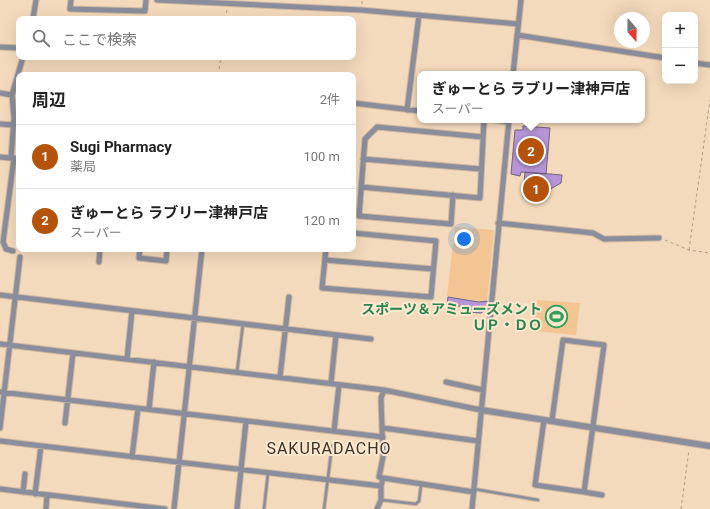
<!DOCTYPE html>
<html lang="ja">
<meta charset="utf-8">
<style>
body{margin:0;font-family:Roboto,"Noto Sans JP",sans-serif;background:#f2f2f2;color:#222}
.controls{position:absolute;right:12px;top:12px;display:grid;overflow:hidden;border-radius:8px;box-shadow:0 4px 16px #0002}
.controls button{width:36px;height:36px;display:grid;place-items:center;padding:0;border:0;border-bottom:1px solid #e0e0e0;background:#fff;color:#222;font:20px sans-serif}
.compass{position:absolute;left:614px;top:12px;width:36px;height:36px;border-radius:50%;background:#fff;box-shadow:0 4px 16px #0002;rotate:160deg}
.you{position:absolute;left:464px;top:239px;width:14px;height:14px;margin:-10px;border:3px solid #fff;border-radius:50%;background:#1a73e8;box-shadow:0 0 0 6px #1a73e833}
.badge{display:grid;place-items:center;width:26px;height:26px;border-radius:50%;background:#b45309;color:#fff;font-size:13px;font-weight:700}
.pin{position:absolute;translate:-50% -50%;border:2px solid #fff;box-shadow:0 1px 4px #0006}
.popup{position:absolute;left:417px;top:71px;width:228px;height:52px;box-sizing:border-box;display:grid;place-content:center;border-radius:8px;background:#fff;filter:drop-shadow(0 1px 3px #0005);font-size:13px;white-space:nowrap;color:#767676}
.popup b{font-size:15px;color:#222}
.popup::after{content:'';position:absolute;left:50%;top:100%;margin-left:-8px;border:8px solid transparent;border-top-color:#fff}
.list{margin:0;padding:0;list-style:none}
h2{display:flex;justify-content:space-between;align-items:center;height:52px;margin:0;padding:0 16px;font-size:17px}
h2 small{font-size:13px;font-weight:400;color:#767676}
.list li{display:grid;grid-template-columns:26px 1fr auto;gap:12px;align-items:center;box-sizing:border-box;height:64px;padding:0 16px;border-top:1px solid #e0e0e0}
.list b{display:block;font-size:15px;white-space:nowrap}
.list p{margin:0;font-size:13px;white-space:nowrap;color:#767676}
.list em{font-size:13px;font-style:normal;color:#767676}
.icon{flex:none;width:22px;height:22px;fill:none;stroke:currentColor;stroke-width:2;stroke-linecap:round;stroke-linejoin:round}
.map{position:relative;flex:none;width:710px;height:509px;overflow:hidden}
.search{position:absolute;background:#fff;box-shadow:0 4px 16px #0002;left:16px;top:16px;width:340px;height:44px;display:flex;align-items:center;gap:10px;box-sizing:border-box;padding:0 14px;border-radius:8px;color:#767676;font-size:15px}
.panel{position:absolute;background:#fff;box-shadow:0 4px 16px #0002;left:16px;top:72px;width:340px;height:180px;border-radius:8px}
.map>svg:first-child{display:block}
.green{fill:#f2c592}
.building{fill:#b694d7;stroke:#70627f}
.lines{fill:none;stroke-linecap:round;stroke-linejoin:round}
.service-casing{stroke:#cfb89e;stroke-width:4.5}
.minor-casing{stroke:#cfb89e;stroke-width:7}
.tertiary-casing{stroke:#cfb89e;stroke-width:8}
.path{stroke:#af9b84;stroke-width:1;stroke-dasharray:3 3;stroke-linecap:butt}
.service{stroke:#8a8d9b;stroke-width:2.5}
.minor{stroke:#8a8d9b;stroke-width:5}
.tertiary{stroke:#8a8d9b;stroke-width:6}
.labels{text-anchor:middle;stroke-width:4;stroke-linejoin:round;paint-order:stroke}
.leisure-label{font-size:14px;font-weight:bold;fill:#27864d;stroke:#fde8d0;text-anchor:end}
.quarter-label{font-size:16px;letter-spacing:1px;fill:#3c3226;stroke:#fde8d0}
</style>
<div class="map">
<svg width="710" height="509" viewBox="0 0 710 509">
<rect width="100%" height="100%" fill="#f4dabc"/>
<path class="green" d="M 455,227 L 494,230 L 487,300 L 479,301 L 447,296 Z
M 537,300 L 580,303 L 576,335 L 534,331 Z"/>
<path class="building" d="M 523,126 L 550,128 L 546,174 L 521,172 L 520,176 L 511,174 L 515,130 L 523,130 Z
M 525,172 L 562,175 L 561,183 L 538,196 L 532,195 L 532,199 L 523,197 Z
M 448,297 L 479,302 L 487,301 L 487,309 L 481,313 L 469,312 L 469,307 L 447,305 Z"/>
<g class="lines">
<defs>
<path id="service" d="M 237,372 L 243,324
M 474,489 L 538,500
M 382,500 L 416,504 L 419,501 L 421,485
M 264,509 L 268,473
M 324,509 L 332,446"/>
<path id="minor" d="M 71,0 L 70,9 L 145,11 L 146,0
M 157,0 L 361,10 L 518,24
M 33,19 L 36,0
M 517,35 L 665,58
M 0,47 L 19,48
M 695,63 L 710,65
M 513,74 L 521,0
M 0,93 L 12,95
M 353,103 L 420,111
M 407,110 L 419,15
M 495,120 L 509,122
M 0,124 L 14,125
M 0,157 L 19,159
M 11,158 L 14,118 L 12,95 L 23,57
M 363,159 L 481,169
M 361,187 L 480,198 L 484,120
M 453,195 L 451,224 L 359,216 L 365,139 L 377,127 L 483,137
M 498,223 L 593,233 L 604,239 L 659,238
M 140,249 L 139,258 L 166,261 L 167,249
M 326,249 L 322,288 L 431,297 L 436,241 L 353,233
M 13,251 L 6,249 L 3,242 L 14,158
M 325,260 L 433,269
M 99,262 L 100,249
M 0,295 L 371,339
M 0,344 L 384,390 L 481,410
M 127,359 L 132,311
M 280,377 L 289,297
M 446,382 L 483,390
M 331,383 L 336,335
M 0,392 L 383,437
M 149,409 L 154,362
M 544,420 L 535,485 L 584,492 L 604,345 L 563,340 L 552,420
M 65,423 L 73,353
M 0,428 L 20,257
M 383,428 L 478,441
M 334,431 L 339,385
M 0,441 L 381,486
M 132,457 L 138,408
M 383,478 L 379,477 L 383,457 L 381,398 L 384,390
M 0,489 L 165,509
M 23,492 L 25,474
M 584,492 L 602,495
M 35,494 L 41,446
M 46,509 L 47,495
M 174,509 L 202,249
M 237,509 L 246,421
M 377,509 L 381,500 L 381,486 L 383,478 L 474,492
M 472,509 L 509,120"/>
<path id="tertiary" d="M 481,410 L 710,446"/>
</defs>
<use href="#service" class="service-casing"/>
<use href="#minor" class="minor-casing"/>
<use href="#tertiary" class="tertiary-casing"/>
<path class="path" d="M 362,4 L 362,0
M 226,19 L 227,9
M 218,75 L 221,57
M 665,240 L 689,250 L 710,253
M 689,250 L 710,100
M 681,509 L 689,450"/>
<use href="#service" class="service"/>
<use href="#minor" class="minor"/>
<use href="#tertiary" class="tertiary"/>
</g>
<defs>
<symbol id="stadium-ring" viewBox="-11 -11 22 22"><circle r="9.5" fill="#fde8d0" stroke="#2e9e5b" stroke-width="1.5"/><path d="M0-5a6.5 5 0 1 0 0 10a6.5 5 0 1 0 0-10ZM-3.5-1.8h7v3.6h-7Z" fill="#2e9e5b"/></symbol>
</defs>
<g fill-rule="evenodd">
<use href="#stadium-ring" x="544" y="304" width="25" height="25"/>
</g>
<g class="labels">
<g class="leisure-label">
<text x="542" y="314">スポーツ＆アミューズメント<tspan x="542" dy="16">ＵＰ・ＤＯ</tspan></text>
</g>
<g class="quarter-label">
<text x="329" y="454">SAKURADACHO</text>
</g>
</g>
</svg>
<div class="controls">
<button>+</button>
<button>−</button>
</div>
<svg class="compass" viewBox="-18 -18 36 36"><path d="M0-13l5 13h-10z" fill="#e53935"/><path d="M0 13l5-13h-10z" fill="#767676"/></svg>
<div class="you"></div>
<div class="pin badge" style="left:536px;top:189px">1</div>
<div class="pin badge" style="left:531px;top:151px">2</div>
<div class="popup"><b>ぎゅーとら ラブリー津神戸店</b>スーパー</div>
<div class="search"><svg class="icon" aria-label="search" viewBox="0 0 24 24"><circle cx="10" cy="10" r="6"/><path d="M15 15l6 6"/></svg>ここで検索</div>
<section class="panel">
<h2>周辺<small>2件</small></h2>
<ul class="list">
<li><span class="badge">1</span><div><b>Sugi Pharmacy</b><p>薬局</p></div><em>100 m</em></li>
<li><span class="badge">2</span><div><b>ぎゅーとら ラブリー津神戸店</b><p>スーパー</p></div><em>120 m</em></li>
</ul>
</section>
</div>
